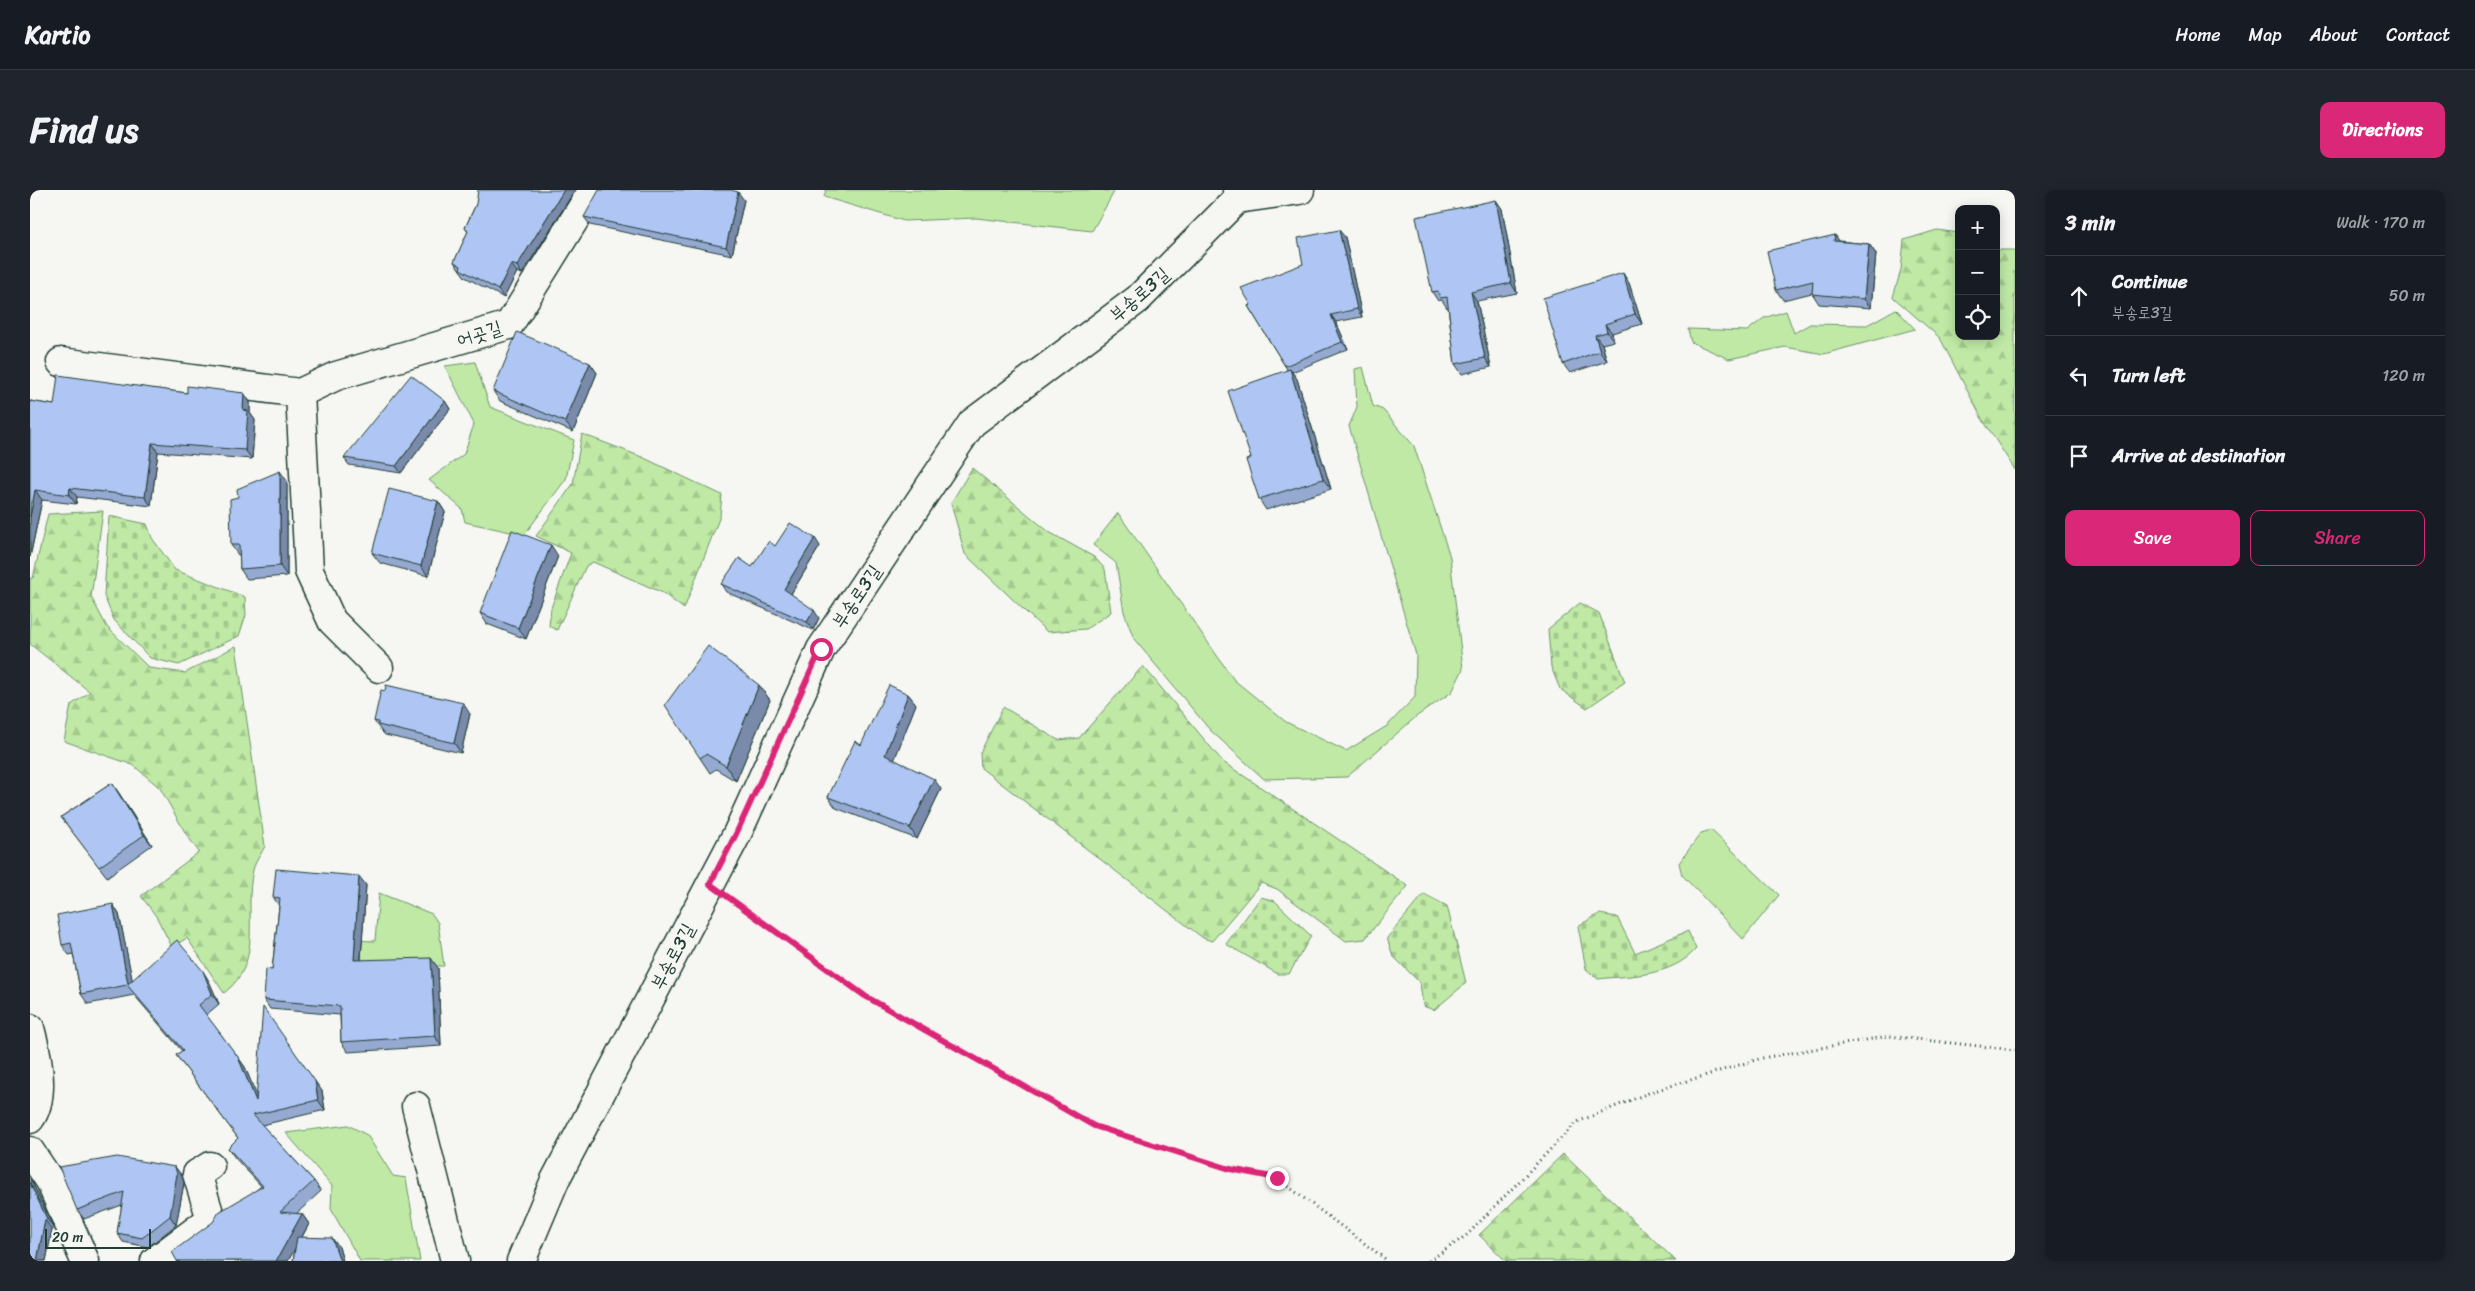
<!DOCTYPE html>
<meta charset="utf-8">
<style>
body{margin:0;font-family:Sriracha,"Poor Story",sans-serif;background:#20242c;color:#f1f3f6}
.controls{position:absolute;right:15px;top:15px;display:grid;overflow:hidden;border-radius:10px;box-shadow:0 2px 12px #0003}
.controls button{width:45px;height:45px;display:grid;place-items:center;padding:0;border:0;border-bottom:1px solid #363941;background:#171b24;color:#f1f3f6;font:25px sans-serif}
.scale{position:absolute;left:15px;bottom:12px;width:106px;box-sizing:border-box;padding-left:5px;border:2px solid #1f3d34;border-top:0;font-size:14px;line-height:18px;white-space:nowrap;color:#1f3d34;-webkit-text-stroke:4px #f6f6f2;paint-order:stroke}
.stop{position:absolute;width:15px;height:15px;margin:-11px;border:4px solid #db2777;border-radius:50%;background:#fff}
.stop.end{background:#db2777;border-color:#fff;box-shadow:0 1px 5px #0008}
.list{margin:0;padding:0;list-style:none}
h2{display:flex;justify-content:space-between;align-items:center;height:65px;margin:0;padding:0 20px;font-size:21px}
h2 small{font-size:16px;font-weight:400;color:#9ea1a6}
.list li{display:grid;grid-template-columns:32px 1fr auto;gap:15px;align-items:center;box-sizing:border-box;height:80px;padding:0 20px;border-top:1px solid #363941}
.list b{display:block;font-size:19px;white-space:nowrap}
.list p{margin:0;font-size:16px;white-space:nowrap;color:#9ea1a6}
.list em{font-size:16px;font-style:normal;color:#9ea1a6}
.actions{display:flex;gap:10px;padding:15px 20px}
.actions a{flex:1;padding:11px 0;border:1px solid #db2777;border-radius:10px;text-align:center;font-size:18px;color:#db2777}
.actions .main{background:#db2777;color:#fff}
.icon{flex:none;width:28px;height:28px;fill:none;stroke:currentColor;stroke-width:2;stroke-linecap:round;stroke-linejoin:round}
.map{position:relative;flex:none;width:1985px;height:1071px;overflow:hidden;border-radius:10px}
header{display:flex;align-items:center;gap:30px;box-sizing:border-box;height:70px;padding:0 25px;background:#171b24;border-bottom:1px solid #363941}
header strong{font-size:24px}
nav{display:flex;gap:28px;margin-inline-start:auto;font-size:18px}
.intro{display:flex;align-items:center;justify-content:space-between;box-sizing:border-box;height:120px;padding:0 30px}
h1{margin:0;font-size:35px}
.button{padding:12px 22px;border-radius:10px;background:#db2777;color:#fff;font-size:18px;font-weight:700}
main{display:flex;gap:30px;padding:0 30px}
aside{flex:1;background:#171b24;border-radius:10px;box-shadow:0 2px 12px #0003}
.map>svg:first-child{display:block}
.green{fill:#bfe9a5;stroke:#6f936c}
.forest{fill:url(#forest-firs);stroke:#6f936c}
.cemetery{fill:url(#cemetery-stones);stroke:#6f936c}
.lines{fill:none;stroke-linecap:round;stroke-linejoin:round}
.minor-casing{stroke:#1f3d34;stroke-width:31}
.path{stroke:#1f3d34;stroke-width:3;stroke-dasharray:1 4;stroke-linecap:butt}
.minor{stroke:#f6f6f2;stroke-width:28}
.wall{fill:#96a9d1;stroke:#1f3d34}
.shaded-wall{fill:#7a8aaa;stroke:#1f3d34}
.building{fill:#afc5f3;stroke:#1f3d34}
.route{stroke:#db2777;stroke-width:6}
.labels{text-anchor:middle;stroke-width:4;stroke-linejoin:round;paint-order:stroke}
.street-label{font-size:19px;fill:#1f3d34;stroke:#f6f6f2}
</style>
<header>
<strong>Kartio</strong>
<nav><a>Home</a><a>Map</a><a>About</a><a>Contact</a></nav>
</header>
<div class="intro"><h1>Find us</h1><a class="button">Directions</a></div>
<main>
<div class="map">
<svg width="1985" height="1071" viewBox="0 0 1985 1071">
<defs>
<pattern id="forest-firs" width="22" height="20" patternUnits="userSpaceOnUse" patternTransform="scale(1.25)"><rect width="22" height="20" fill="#bfe9a5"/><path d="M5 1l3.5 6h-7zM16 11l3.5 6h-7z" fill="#a4c98f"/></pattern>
<pattern id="cemetery-stones" width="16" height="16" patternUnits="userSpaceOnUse" patternTransform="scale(1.25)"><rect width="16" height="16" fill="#bfe9a5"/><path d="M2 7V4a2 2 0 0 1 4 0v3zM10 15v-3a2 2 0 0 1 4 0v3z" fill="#a4c98f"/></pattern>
</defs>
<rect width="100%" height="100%" fill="#f6f6f2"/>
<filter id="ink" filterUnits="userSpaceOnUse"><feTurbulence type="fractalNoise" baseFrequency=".02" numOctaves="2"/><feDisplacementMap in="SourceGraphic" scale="10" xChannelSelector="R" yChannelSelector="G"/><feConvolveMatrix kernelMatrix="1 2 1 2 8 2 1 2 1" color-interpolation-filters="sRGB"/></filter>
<g filter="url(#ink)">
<path class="green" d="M 796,0 L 1071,0 L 1084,2 L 1062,41 L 946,28 L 874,31 L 794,7 Z
M 1866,119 L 1885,139 L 1794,164 L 1755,157 L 1699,169 L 1661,152 L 1658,139 L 1717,141 L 1734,128 L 1756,121 L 1764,143 L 1780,134 L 1837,135 Z
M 445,172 L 460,217 L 544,250 L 536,289 L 494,345 L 435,332 L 432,319 L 399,290 L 434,264 L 444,234 L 415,176 Z
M 1333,177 L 1343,216 L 1353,220 L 1384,256 L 1420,367 L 1433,479 L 1422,502 L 1387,526 L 1317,587 L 1234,589 L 1180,540 L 1104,449 L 1094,422 L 1086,373 L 1063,355 L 1088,323 L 1204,490 L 1256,532 L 1316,561 L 1357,536 L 1385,507 L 1386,465 L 1319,236 L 1327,217 L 1325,179 Z
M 1681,640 L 1749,705 L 1713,749 L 1652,685 L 1649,673 L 1671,643 Z
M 349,703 L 402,724 L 408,733 L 414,776 L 315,776 L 318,750 L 345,751 Z
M 318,935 L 337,945 L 363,986 L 376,988 L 390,1071 L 330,1071 L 301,1019 L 302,996 L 256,943 Z"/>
<path class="forest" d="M 1907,40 L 1929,43 L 1929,146 L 1966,146 L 1966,60 L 1985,60 L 1985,280 L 1951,227 L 1910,148 L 1863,107 L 1871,80 L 1874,50 Z
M 552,244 L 612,267 L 692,305 L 690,326 L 654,419 L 633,403 L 563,372 L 556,376 L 527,440 L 519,436 L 521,418 L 541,363 L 506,346 L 543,294 Z
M 942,278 L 1019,342 L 1064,367 L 1075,379 L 1081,422 L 1056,439 L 1017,442 L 935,364 L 921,313 Z
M 73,321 L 61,407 L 77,437 L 119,478 L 155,483 L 206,456 L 235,656 C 231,664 225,672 223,680 C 213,724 235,772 194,803 L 157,748 L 142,757 L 126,726 L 111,706 L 169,662 L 156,644 L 130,598 L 103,575 L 34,551 L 41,515 L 60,502 L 0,454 L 0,388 L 3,388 L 18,324 Z
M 1113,476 L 1193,572 L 1378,696 L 1335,749 L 1316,751 L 1247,699 L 1231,693 L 1182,751 L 1173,748 L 951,578 L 950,563 L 973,517 L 1028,550 L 1049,548 Z
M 1533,964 L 1646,1071 L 1476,1071 L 1449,1045 Z"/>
<path class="cemetery" d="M 79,326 L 117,334 L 122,348 L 145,380 L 215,407 L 216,425 L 209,446 L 149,475 L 120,468 L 84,430 L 74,406 Z
M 1550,413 L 1569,423 L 1595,492 L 1557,518 L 1530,499 L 1521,477 L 1518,439 Z
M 1394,704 L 1417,716 L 1436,793 L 1404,820 L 1393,816 L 1390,793 L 1363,766 L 1357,748 Z
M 1231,707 L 1245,711 L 1281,746 L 1259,784 L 1248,784 L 1196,754 Z
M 1569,724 L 1587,727 L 1605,763 L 1658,741 L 1666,759 C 1641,787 1603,785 1568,789 L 1556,779 L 1548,736 Z"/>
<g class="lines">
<defs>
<path id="minor" d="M 1207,9 L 1270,0
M 31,172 L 270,203 L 306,186 L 479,135 L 563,0
M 270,203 L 279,381 L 302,431 L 349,478
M 0,838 C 7,863 16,907 0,929
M 386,916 L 425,1071
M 0,961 L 20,991 L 55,1071
M 125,1071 L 181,1029 L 167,984 L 180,976
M 491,1071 L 525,990 L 707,644 L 791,459 L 942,233 L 1108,109 L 1207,9 L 1207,0"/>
</defs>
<use href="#minor" class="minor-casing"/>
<path class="path" d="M 707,714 L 835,806 L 1065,936 L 1200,979 L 1247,988 L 1358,1071
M 1399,1071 L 1437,1045 L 1547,932 L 1621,902 L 1732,868 L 1859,846 L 1985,860"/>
<use href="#minor" class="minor"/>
</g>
<path class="wall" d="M 714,10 L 702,65 L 560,35 L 554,27 Z
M 1466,10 L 1472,19 L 1487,103 L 1447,111 L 1461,177 L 1432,184 L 1425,174 L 1418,117 L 1417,118 L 1412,110 L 1408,111 L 1402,102 Z
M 446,14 L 492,84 L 487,82 L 474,108 L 435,87 L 424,72 L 438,42 L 435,38 Z
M 1805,45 L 1809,51 L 1839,54 L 1846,64 L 1841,118 L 1789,114 L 1782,103 L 1753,110 L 1746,100 Z
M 1315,47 L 1332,127 L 1306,132 L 1318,159 L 1262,182 L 1267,189 L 1301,299 L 1236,320 L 1229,309 L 1221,268 L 1257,179 L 1218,116 L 1273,74 Z
M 1599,93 L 1612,134 L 1582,143 L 1584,151 L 1572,154 L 1577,171 L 1540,183 L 1533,174 Z
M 560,173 L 567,183 L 543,242 L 470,211 L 463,201 Z
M 157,203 L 214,203 L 220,212 L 220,223 L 225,230 L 222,269 L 128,262 L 121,316 L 47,307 L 46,314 L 12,310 L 0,367 L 0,211 L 24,215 Z
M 415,211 L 420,219 L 371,283 L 319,275 L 314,268 Z
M 257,291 L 257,386 L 217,389 L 210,379 L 210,365 L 208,365 L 201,355 L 208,307 Z
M 408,311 L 415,322 L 398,386 L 350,373 L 342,363 Z
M 745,356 L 790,356 L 761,404 L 789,428 L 783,440 L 696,402 L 691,394 L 722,377 Z
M 528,366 L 496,449 L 457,434 L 450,423 Z
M 729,495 L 740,510 L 706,591 L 686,579 L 680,583 L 670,568 Z
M 878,504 L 886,514 L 864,570 L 911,599 L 887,649 L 806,618 L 798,607 L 831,555 Z
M 440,524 L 431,563 L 355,545 L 351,541 L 344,531 Z
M 82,593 L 122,655 L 77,687 L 31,627 Z
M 336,695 L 331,770 L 408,778 L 411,856 L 318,862 L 311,852 L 310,825 L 240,819 L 234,810 L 242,780 L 249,716 L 243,707 Z
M 89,724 L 102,790 L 179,791 L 189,814 L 176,825 L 215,877 L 226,905 L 292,901 L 295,920 L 232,935 L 284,991 L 291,1001 L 266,1024 L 272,1024 L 279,1034 L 272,1047 L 309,1057 L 313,1071 L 263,1071 L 265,1058 L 258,1071 L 147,1071 L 231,996 L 205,968 L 198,958 L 208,948 L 146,865 L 152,861 L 104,805 L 58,814 L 51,804 L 43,764 L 39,765 L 32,755 Z
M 145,977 L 152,986 L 154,993 L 146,1035 L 118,1057 L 93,1052 L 87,1043 L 92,1015 L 54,1029 L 47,1020 Z
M 2,992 L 24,1039 L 22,1040 L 16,1071 L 0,1071 Z"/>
<path class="shaded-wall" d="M 534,0 L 545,0 L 492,84 L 487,76 Z
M 708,2 L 714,10 L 702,65 L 696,57 Z
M 1466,10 L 1472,19 L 1487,103 L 1481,93 Z
M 1309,40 L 1315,47 L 1332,127 L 1327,119 Z
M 1805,45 L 1812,55 L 1804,51 Z
M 1839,54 L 1846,64 L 1841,118 L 1834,109 Z
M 481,74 L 487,82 L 474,108 L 468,100 Z
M 1593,83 L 1599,93 L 1612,134 L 1605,124 Z
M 1441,102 L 1447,111 L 1461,177 L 1455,168 Z
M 1301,125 L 1306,132 L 1318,159 L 1312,152 Z
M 1575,134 L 1582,143 L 1584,151 L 1577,142 Z
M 1565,145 L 1572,154 L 1577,171 L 1570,161 Z
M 560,173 L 567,183 L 543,242 L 535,232 Z
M 1260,179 L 1267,189 L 1301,299 L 1293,289 Z
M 214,203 L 220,212 L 220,223 L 225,230 L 222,269 L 215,260 L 213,220 Z
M 415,211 L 420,219 L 371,283 L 366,276 Z
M 122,253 L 128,262 L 121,316 L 115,307 Z
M 250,281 L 257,291 L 257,386 L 250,376 Z
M 40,298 L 47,307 L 46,314 L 39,305 Z
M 5,300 L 12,310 L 0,367 L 0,327 Z
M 408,311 L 415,322 L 398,386 L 391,376 Z
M 785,348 L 790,356 L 759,407 L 754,399 Z
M 521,355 L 528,366 L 496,449 L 488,438 Z
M 784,420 L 789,428 L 783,440 L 777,432 Z
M 729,495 L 740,510 L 706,591 L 696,576 Z
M 878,504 L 886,514 L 862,576 L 855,565 Z
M 433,513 L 440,524 L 431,563 L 424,553 Z
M 904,589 L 911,599 L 887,649 L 880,638 Z
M 82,593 L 89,603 L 122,655 L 114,645 Z
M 329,686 L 336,695 L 330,780 L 324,770 Z
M 83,714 L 89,724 L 105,803 L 98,794 Z
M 401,768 L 408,778 L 411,856 L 405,846 Z
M 173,781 L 179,791 L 189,814 L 182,804 Z
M 208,867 L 215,877 L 233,921 L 226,911 Z
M 285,891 L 292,901 L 295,920 L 288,910 Z
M 145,977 L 152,986 L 154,993 L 146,1035 L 140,1026 Z
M 0,989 L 2,992 L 24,1039 L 17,1029 L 0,993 Z
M 272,1024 L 279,1034 L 258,1071 L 246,1071 Z
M 15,1030 L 22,1040 L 16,1071 L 7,1071 Z
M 302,1048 L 309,1057 L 313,1071 L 310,1071 Z"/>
<path class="building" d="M 448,0 L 534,0 L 487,76 L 481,74 L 468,100 L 430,79 L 431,76 L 424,72 L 438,41 L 435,38 L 446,14 Z
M 569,0 L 701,0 L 708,2 L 696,57 L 554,27 Z
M 1466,10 L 1481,93 L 1441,102 L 1455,168 L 1425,174 L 1417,107 L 1410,108 L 1408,101 L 1402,102 L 1386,27 Z
M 1309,40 L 1327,119 L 1301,125 L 1312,152 L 1255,176 L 1218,116 L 1221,115 L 1211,98 L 1273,74 L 1268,48 Z
M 1805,45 L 1804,51 L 1839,54 L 1834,109 L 1782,104 L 1783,91 L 1746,100 L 1737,61 Z
M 1593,83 L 1605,124 L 1575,134 L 1577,142 L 1565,145 L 1570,161 L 1533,174 L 1513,108 Z
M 487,142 L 560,173 L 535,232 L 463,201 Z
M 1260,179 L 1293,289 L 1229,309 L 1216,270 L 1221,268 L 1198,201 Z
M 28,185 L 157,203 L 157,196 L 214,203 L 213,220 L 218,221 L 215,260 L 122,253 L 115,307 L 40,298 L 39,305 L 5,300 L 0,327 L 0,211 L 24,215 Z
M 381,185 L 415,211 L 366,276 L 314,268 Z
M 250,281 L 250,376 L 210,379 L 209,355 L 201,355 L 200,309 L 208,307 L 207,299 Z
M 359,299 L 408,311 L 391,376 L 342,363 Z
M 760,333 L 785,348 L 754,399 L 784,420 L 777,432 L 691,394 L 709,368 L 722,377 L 739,351 L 745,356 Z
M 482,340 L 521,355 L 488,438 L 450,423 Z
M 678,456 L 729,495 L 696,576 L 676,564 L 670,568 L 635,515 Z
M 356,495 L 433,513 L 424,553 L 348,535 L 348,532 L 344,531 L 351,500 L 355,501 Z
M 859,495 L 878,504 L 855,565 L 904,589 L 880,638 L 798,607 L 825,551 L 831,555 Z
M 82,593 L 114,645 L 69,677 L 31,627 Z
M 246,679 L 329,686 L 324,770 L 401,768 L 405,846 L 311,852 L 310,816 L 234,810 L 236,779 L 242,780 L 250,708 L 243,707 Z
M 83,714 L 98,794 L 147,750 L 173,781 L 182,804 L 169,815 L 208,867 L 226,911 L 233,817 L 285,891 L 288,910 L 223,925 L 284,991 L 250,1022 L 272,1024 L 246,1071 L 147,1071 L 142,1062 L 183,1032 L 189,1022 L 233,996 L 198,958 L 208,948 L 146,865 L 153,860 L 97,795 L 51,804 L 41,753 L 32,755 L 27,725 Z
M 87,967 L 145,977 L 147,984 L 140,1026 L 112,1048 L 87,1043 L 94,1002 L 47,1020 L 29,977 Z
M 0,993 L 17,1029 L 15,1030 L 7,1071 L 0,1071 Z
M 267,1047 L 302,1048 L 310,1071 L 263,1071 Z"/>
</g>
<g class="lines" filter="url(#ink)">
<path class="route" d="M 791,459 L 706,644 L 680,694 L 835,806 L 1064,936 L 1200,979 L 1247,988"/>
</g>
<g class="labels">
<g class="street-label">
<text transform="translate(1109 104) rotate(-41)" y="7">부송로3길</text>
<text transform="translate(449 143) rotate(-18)" y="7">어곳길</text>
<text transform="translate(826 406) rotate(-56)" y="7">부송로3길</text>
<text transform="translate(642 766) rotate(-62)" y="7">부송로3길</text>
</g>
</g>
</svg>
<div class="controls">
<button>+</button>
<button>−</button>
<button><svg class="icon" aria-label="locate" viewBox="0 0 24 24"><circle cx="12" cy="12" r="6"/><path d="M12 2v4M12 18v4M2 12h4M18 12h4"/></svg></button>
</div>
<div class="scale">20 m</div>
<div class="stop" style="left:791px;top:459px"></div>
<div class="stop end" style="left:1247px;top:988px"></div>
</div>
<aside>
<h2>3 min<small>Walk · 170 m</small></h2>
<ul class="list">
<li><svg class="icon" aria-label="ahead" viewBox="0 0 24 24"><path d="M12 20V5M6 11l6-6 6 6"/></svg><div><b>Continue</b><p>부송로3길</p></div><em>50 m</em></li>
<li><svg class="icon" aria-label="left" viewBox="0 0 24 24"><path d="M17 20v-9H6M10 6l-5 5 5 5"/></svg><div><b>Turn left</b></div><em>120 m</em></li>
<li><svg class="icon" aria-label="arrive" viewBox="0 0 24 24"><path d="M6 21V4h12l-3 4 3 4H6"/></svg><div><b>Arrive at destination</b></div></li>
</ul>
<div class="actions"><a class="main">Save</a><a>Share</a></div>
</aside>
</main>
